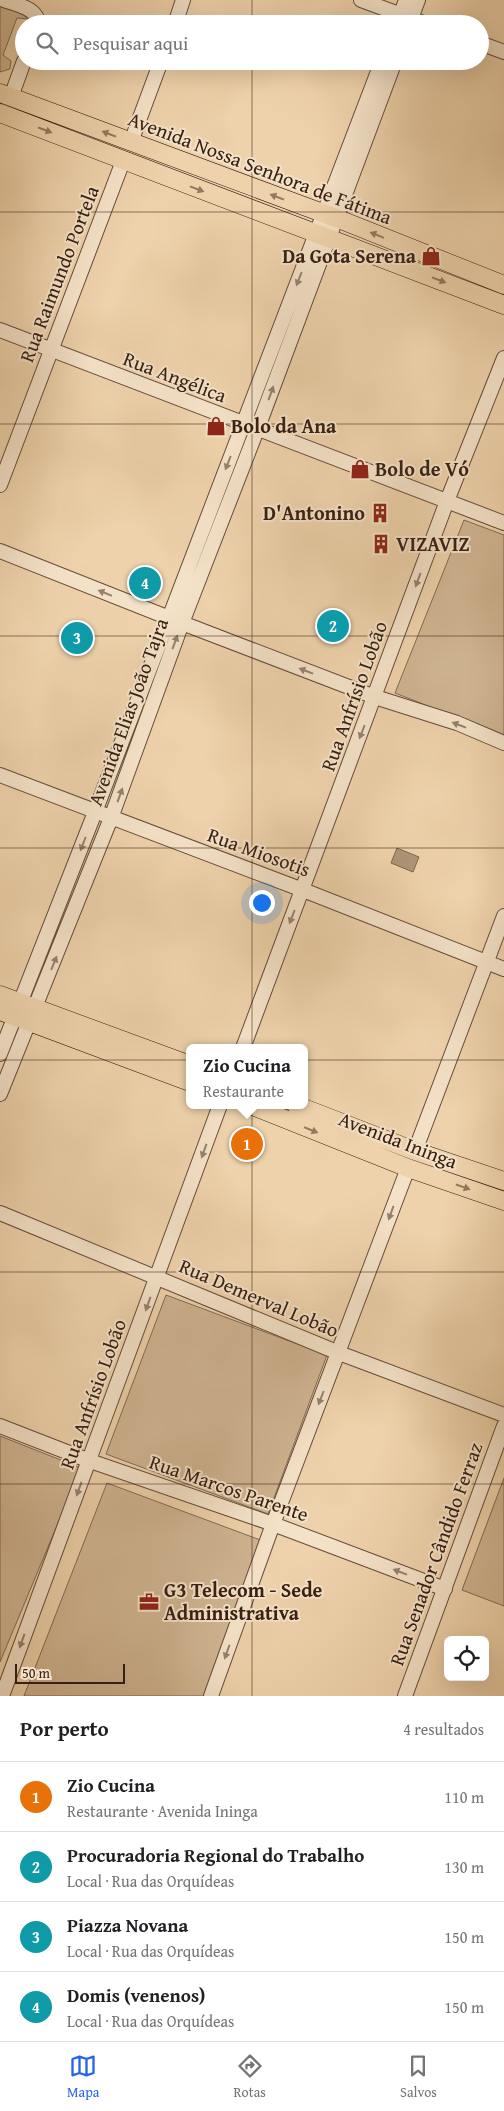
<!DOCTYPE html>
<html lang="pt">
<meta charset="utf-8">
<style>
body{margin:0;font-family:"Gentium Book Plus",serif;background:#f6f6f6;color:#202124}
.controls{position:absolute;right:15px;bottom:15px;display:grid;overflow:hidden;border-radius:8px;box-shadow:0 5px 20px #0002}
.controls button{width:45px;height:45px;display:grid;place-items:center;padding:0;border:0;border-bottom:1px solid #e0e0e0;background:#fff;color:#202124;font:25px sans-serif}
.scale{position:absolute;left:15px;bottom:12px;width:110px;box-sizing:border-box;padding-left:5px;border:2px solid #372014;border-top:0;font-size:14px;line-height:18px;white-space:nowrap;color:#372014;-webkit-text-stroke:4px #f4e2c8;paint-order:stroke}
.you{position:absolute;left:261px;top:902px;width:18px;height:18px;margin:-12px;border:4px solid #fff;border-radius:50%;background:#1a73e8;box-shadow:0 0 0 8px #1a73e833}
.badge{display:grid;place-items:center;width:32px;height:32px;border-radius:50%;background:#2563eb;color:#fff;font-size:16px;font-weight:700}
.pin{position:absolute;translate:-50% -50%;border:2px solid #fff;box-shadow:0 1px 5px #0006}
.popup{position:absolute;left:186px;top:1044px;width:122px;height:65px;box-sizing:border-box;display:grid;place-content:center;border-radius:8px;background:#fff;filter:drop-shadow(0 1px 4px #0005);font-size:16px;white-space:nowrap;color:#757577}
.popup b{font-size:19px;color:#202124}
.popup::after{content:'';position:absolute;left:50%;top:100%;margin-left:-10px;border:10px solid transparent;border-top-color:#fff}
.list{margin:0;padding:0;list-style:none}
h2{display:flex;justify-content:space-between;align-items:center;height:65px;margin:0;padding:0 20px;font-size:21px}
h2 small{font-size:16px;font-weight:400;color:#757577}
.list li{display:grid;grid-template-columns:32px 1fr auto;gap:15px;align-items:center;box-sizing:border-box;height:70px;padding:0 20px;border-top:1px solid #e0e0e0}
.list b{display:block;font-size:19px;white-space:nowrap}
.list p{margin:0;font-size:16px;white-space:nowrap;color:#757577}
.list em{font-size:16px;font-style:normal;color:#757577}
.icon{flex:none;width:28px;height:28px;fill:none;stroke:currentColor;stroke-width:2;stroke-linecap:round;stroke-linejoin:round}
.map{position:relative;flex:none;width:504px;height:1696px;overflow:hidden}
.search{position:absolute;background:#fff;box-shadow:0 5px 20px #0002;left:15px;right:15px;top:15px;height:55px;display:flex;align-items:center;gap:12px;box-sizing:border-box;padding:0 18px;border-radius:28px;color:#757577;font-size:19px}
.sheet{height:345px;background:#fff}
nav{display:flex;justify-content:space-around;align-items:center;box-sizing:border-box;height:70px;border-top:1px solid #e0e0e0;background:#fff;font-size:14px;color:#757577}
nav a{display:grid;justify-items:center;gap:2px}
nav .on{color:#2563eb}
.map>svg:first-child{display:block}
.green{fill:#cfb491;stroke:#836a52}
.water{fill:#b09578;stroke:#806650}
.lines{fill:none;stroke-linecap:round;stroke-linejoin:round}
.minor-casing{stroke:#654c3a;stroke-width:16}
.major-casing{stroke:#372014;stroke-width:19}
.minor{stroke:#f4e2c8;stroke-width:14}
.major{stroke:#eed2ab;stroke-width:18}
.oneway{fill:#927960}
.oneway2{fill:#96816e}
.grid{fill:none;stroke:#372014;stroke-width:1;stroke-opacity:0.55}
.labels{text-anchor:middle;stroke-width:4;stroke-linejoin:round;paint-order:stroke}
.street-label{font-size:20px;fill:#372014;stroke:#f4e2c8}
.poi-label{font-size:20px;font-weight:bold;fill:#372014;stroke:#f4e2c8;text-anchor:start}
</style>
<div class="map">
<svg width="504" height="1696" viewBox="0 0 504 1696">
<rect width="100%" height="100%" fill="#eed2ab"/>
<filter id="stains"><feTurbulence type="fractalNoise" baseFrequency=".004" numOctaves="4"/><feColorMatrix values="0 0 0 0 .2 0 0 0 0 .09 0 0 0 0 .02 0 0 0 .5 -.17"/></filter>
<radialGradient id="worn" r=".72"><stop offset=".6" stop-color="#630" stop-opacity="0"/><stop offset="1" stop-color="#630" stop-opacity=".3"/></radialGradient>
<path class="green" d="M 0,1 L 29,10 L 28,19 L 17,18 L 3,55 L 11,61 L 10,69 L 0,72 Z
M 464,520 L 504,535 L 504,736 L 395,693 Z
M 166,1295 L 327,1355 L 268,1514 L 106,1454 Z
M 0,1436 L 81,1468 L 0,1662 Z
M 504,1478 L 504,1606 L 462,1590 Z
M 107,1483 L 263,1541 L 204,1696 L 24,1696 Z"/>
<path class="water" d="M 397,848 L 419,857 L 413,872 L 391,863 Z"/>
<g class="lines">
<defs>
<path id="minor" d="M 4,0 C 17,5 38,8 38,24
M 361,0 L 426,24
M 175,24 L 183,0
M 397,24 L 406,0
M 409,24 L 418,0
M 480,43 L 504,52
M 11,97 L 24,61
M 131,142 L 161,61
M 0,330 L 504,523
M 0,485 L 123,161
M 0,551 L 182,623 L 375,697 L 457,723 L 504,743
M 0,775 L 303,890 L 504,969
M 243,1048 L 447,501 L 504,358
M 0,1054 L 95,812 L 382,61
M 0,1094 L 111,818 L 182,623 L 257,430 L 395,61
M 415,1151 L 504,916
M 0,1213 L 339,1353 L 504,1415
M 0,1426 L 90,1461 L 273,1524 L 445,1589
M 2,1696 L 220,1105
M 211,1696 L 273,1524 L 408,1168
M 405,1696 L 504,1426"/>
<path id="major" d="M 0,93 L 336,218 L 504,285
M 0,113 L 504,305
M 0,995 L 190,1065
M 0,1011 L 190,1082
M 250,1105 L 408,1168 L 504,1201
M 296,1105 L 415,1151 L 504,1181"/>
</defs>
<use href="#minor" class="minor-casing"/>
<use href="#major" class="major-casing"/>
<use href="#minor" class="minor"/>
<use href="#major" class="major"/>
</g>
<defs><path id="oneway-solid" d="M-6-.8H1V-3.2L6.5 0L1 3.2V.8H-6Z" transform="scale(1.25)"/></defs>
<g class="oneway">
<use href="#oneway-solid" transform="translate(45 130) rotate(21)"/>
<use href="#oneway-solid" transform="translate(109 134) rotate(-159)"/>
<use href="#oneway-solid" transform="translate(197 189) rotate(21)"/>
<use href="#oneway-solid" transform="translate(277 197) rotate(-159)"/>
<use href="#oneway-solid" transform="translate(377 235) rotate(-158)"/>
<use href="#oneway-solid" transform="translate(439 280) rotate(21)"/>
<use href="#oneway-solid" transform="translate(311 1130) rotate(22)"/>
<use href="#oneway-solid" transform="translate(463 1187) rotate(19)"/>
</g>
<g class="oneway2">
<use href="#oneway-solid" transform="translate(299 279) rotate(111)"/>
<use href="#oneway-solid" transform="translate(271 393) rotate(-70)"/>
<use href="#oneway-solid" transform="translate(228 463) rotate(111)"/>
<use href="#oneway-solid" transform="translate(418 580) rotate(110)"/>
<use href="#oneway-solid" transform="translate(105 593) rotate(-158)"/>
<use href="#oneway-solid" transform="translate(175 642) rotate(-70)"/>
<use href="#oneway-solid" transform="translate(306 671) rotate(-159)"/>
<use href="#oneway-solid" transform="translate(459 725) rotate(-159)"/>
<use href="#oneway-solid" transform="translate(362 732) rotate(111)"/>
<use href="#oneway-solid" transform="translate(120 795) rotate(-70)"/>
<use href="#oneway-solid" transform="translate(83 844) rotate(111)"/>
<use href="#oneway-solid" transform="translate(292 917) rotate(111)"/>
<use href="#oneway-solid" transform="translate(54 963) rotate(-68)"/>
<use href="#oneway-solid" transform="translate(204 1151) rotate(110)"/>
<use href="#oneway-solid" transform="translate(391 1213) rotate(110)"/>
<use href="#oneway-solid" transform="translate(148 1304) rotate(110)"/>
<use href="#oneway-solid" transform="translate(321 1398) rotate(111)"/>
<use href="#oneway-solid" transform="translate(79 1489) rotate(110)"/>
<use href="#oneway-solid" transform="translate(400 1572) rotate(-159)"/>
<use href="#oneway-solid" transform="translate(22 1641) rotate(110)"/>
<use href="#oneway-solid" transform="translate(227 1652) rotate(110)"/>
</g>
<path class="grid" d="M 252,0 L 252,24M 252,61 L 252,1696M 0,212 L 504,212M 0,424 L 504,424M 0,636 L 504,636M 0,848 L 504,848M 0,1060 L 504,1060M 0,1272 L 504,1272M 0,1484 L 504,1484"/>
<defs>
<symbol id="shop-bare" viewBox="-9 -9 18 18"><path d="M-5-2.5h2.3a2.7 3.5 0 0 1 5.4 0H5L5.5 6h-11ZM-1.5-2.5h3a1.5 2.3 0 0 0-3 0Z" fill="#8f2418" stroke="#f4e2c8" stroke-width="2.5" paint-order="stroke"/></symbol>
<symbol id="building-bare" viewBox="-9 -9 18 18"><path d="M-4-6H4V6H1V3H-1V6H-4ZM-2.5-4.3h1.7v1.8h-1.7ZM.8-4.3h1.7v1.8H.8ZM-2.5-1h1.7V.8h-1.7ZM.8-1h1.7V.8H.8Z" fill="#8f2418" stroke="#f4e2c8" stroke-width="2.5" paint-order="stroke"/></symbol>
<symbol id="office-bare" viewBox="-9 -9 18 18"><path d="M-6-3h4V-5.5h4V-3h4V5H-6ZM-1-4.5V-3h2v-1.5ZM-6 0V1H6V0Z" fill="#8f2418" stroke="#f4e2c8" stroke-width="2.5" paint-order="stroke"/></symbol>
</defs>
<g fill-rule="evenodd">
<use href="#shop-bare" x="417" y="242" width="28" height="28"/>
<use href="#shop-bare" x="202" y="412" width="28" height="28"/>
<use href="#shop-bare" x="346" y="455" width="28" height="28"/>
<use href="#building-bare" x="366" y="499" width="28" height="28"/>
<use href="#building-bare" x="367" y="530" width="28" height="28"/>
<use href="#office-bare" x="135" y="1588" width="28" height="28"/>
</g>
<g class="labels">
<g class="street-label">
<text transform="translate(260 168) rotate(21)" y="7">Avenida Nossa Senhora de Fátima</text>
<text transform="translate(59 274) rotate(-69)" y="7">Rua Raimundo Portela</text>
<text transform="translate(175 377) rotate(21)" y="7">Rua Angélica</text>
<text transform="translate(354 696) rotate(-70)" y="7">Rua Anfrísio Lobão</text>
<text transform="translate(128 712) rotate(-70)" y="7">Avenida Elias João Tajra</text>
<text transform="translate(259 852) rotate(20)" y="7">Rua Miosotis</text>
<text transform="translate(398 1140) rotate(21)" y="7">Avenida Ininga</text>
<text transform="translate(259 1298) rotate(23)" y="7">Rua Demerval Lobão</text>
<text transform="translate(93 1394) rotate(-70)" y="7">Rua Anfrísio Lobão</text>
<text transform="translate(229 1488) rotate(19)" y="7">Rua Marcos Parente</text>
<text transform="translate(436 1554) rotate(-70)" y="7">Rua Senador Cândido Ferraz</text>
</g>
<g class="poi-label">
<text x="416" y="263" text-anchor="end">Da Gota Serena</text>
<text x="231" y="433">Bolo da Ana</text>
<text x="375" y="476">Bolo de Vó</text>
<text x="365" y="520" text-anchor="end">D'Antonino</text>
<text x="396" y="551">VIZAVIZ</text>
<text x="164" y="1597">G3 Telecom - Sede<tspan x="164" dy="23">Administrativa</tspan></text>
</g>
</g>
<rect width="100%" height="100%" filter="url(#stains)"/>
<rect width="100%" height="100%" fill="url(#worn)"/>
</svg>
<div class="controls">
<button><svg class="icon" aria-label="locate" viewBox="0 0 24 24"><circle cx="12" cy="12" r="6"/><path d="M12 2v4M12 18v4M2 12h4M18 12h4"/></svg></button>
</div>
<div class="scale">50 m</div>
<div class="you"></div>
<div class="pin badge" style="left:247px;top:1144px;background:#e8710a">1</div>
<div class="popup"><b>Zio Cucina</b>Restaurante</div>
<div class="pin badge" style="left:333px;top:626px;background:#0f9aa8">2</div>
<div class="pin badge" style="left:77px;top:638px;background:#0f9aa8">3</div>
<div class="pin badge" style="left:145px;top:583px;background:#0f9aa8">4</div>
<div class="search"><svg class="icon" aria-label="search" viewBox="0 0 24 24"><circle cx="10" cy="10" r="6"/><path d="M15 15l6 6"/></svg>Pesquisar aqui</div>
</div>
<section class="sheet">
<h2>Por perto<small>4 resultados</small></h2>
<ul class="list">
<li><span class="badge" style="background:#e8710a">1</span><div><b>Zio Cucina</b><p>Restaurante · Avenida Ininga</p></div><em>110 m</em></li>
<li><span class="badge" style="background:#0f9aa8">2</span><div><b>Procuradoria Regional do Trabalho</b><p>Local · Rua das Orquídeas</p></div><em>130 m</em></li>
<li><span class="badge" style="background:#0f9aa8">3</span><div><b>Piazza Novana</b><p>Local · Rua das Orquídeas</p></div><em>150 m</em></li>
<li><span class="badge" style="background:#0f9aa8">4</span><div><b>Domis (venenos)</b><p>Local · Rua das Orquídeas</p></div><em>150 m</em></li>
</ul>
</section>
<nav>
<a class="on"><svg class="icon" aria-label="map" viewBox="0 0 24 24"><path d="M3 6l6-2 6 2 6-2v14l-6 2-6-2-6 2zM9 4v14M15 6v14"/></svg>Mapa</a>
<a><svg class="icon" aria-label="directions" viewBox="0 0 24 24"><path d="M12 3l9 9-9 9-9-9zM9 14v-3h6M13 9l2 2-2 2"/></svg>Rotas</a>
<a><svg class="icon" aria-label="saved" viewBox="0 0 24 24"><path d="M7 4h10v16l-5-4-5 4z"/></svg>Salvos</a>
</nav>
